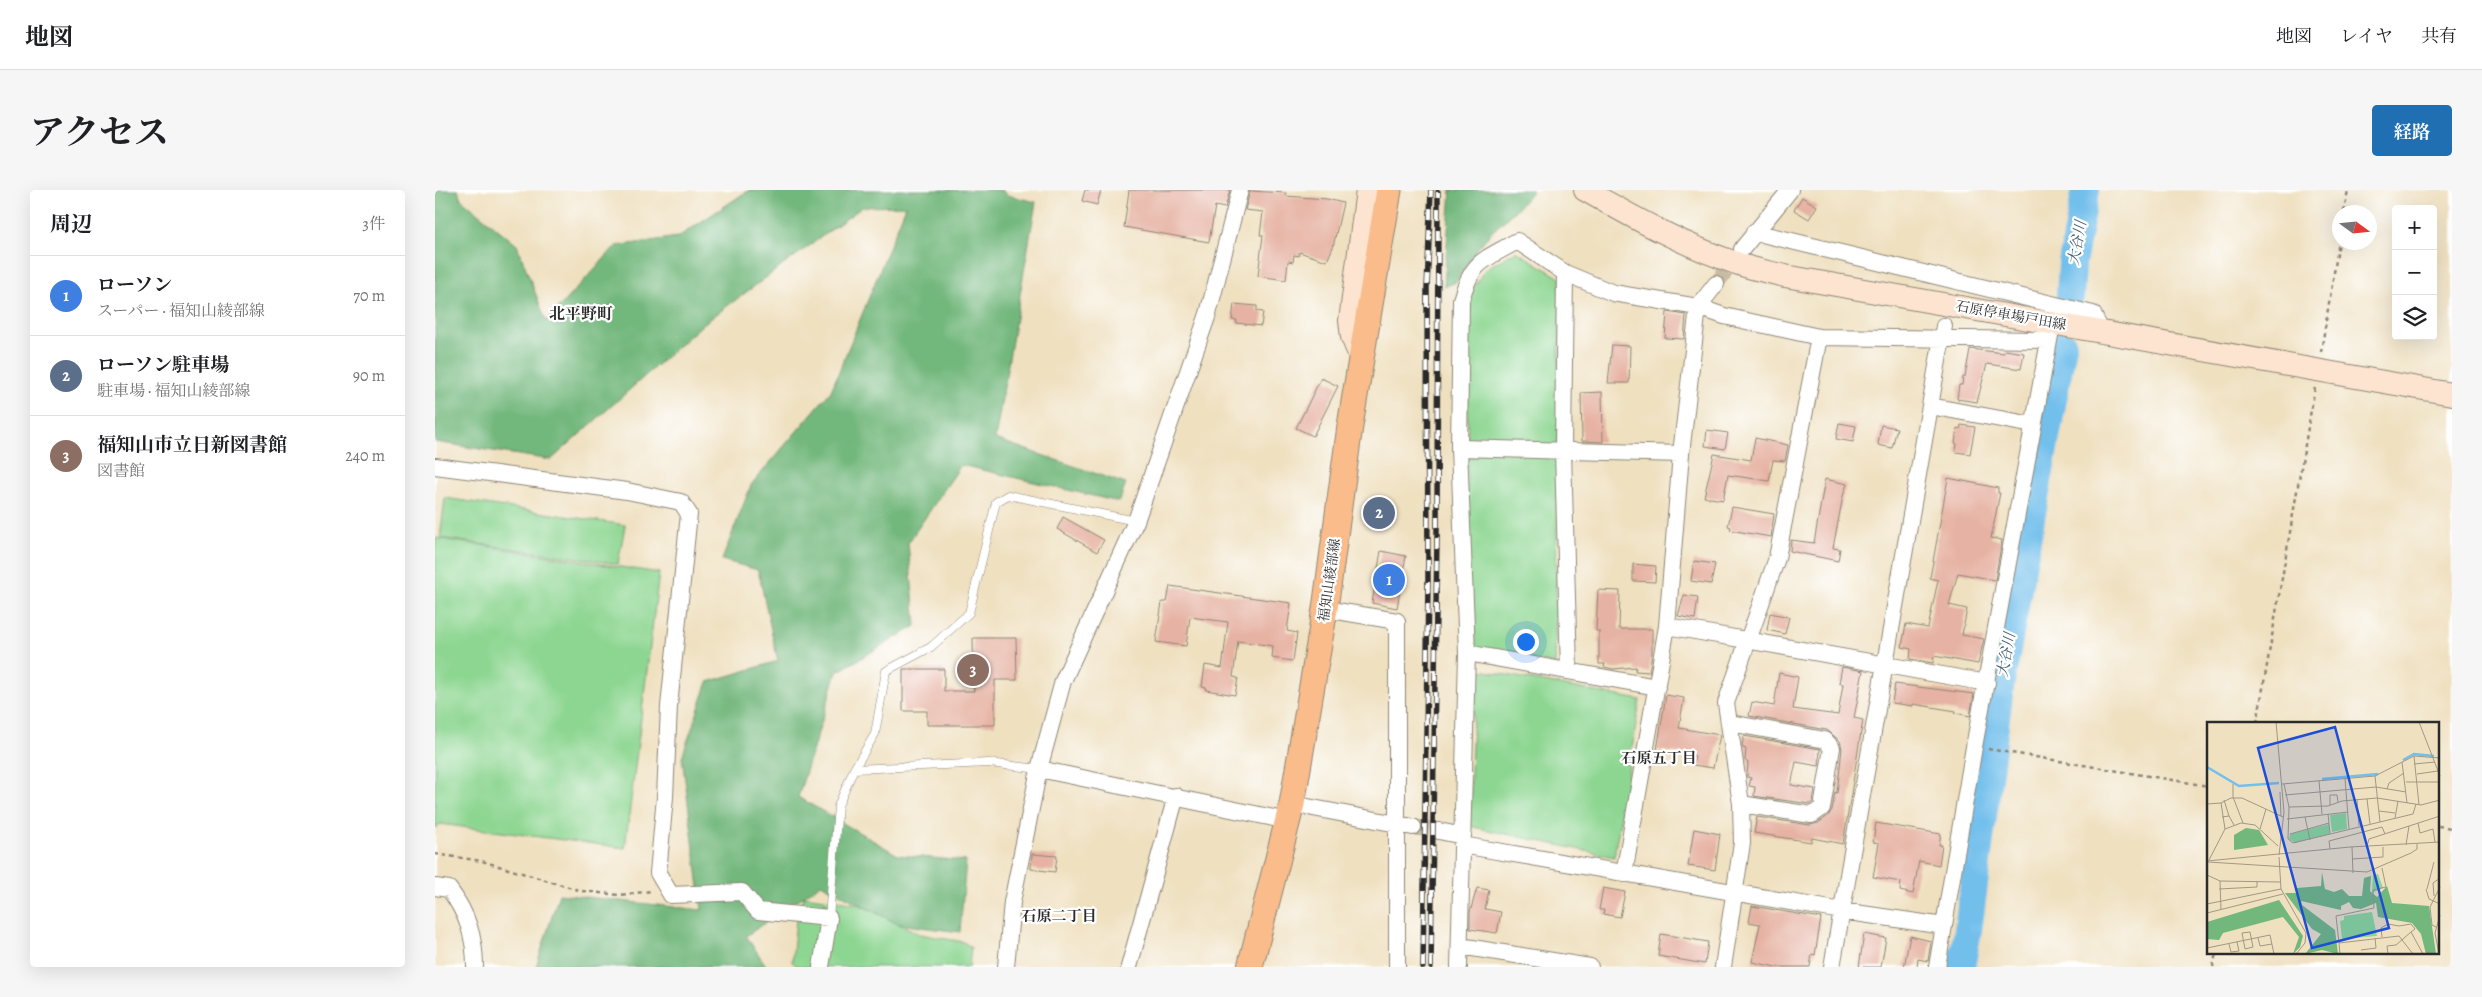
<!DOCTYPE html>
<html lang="ja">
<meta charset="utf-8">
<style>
body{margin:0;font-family:Alegreya,"Noto Serif JP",serif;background:#f6f6f6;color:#202124}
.controls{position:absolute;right:15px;top:15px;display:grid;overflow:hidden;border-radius:5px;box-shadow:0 5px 20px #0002}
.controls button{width:45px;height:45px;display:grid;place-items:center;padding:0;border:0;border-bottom:1px solid #e0e0e0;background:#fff;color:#202124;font:25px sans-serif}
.compass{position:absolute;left:1897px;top:15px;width:45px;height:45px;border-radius:50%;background:#fff;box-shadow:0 5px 20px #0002;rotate:105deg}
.you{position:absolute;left:1090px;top:451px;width:18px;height:18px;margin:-12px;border:4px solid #fff;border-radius:50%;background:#1a73e8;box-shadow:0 0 0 8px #1a73e833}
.badge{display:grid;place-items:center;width:32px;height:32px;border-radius:50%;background:#1f6fb2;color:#fff;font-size:16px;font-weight:700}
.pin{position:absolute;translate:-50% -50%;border:2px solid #fff;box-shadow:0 1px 5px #0006}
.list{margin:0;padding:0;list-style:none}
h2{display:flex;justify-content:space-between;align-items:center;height:65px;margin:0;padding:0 20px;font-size:21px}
h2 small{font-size:16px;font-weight:400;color:#757577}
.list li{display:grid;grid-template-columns:32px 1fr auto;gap:15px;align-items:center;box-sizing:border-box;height:80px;padding:0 20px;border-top:1px solid #e0e0e0}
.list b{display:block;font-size:19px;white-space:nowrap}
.list p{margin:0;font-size:16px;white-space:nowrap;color:#757577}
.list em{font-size:16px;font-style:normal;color:#757577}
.icon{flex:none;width:28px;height:28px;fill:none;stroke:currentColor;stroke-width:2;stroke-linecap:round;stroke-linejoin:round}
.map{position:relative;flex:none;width:2017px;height:777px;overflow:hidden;border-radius:5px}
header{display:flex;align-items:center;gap:30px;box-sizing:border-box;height:70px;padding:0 25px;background:#fff;border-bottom:1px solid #e0e0e0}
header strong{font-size:24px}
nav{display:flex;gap:28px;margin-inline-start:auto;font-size:18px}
.intro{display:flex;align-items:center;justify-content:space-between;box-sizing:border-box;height:120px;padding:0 30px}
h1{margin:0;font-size:35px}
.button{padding:12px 22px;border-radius:5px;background:#1f6fb2;color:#fff;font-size:18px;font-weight:700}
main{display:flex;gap:30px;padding:0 30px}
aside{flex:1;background:#fff;border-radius:5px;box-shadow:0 5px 20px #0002}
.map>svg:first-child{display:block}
.green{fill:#8dd691;stroke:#5c805e}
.forest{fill:#72b77b;stroke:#4e7153}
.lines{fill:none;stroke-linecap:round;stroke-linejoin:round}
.river{stroke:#72bfec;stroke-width:28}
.building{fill:#e6b2a3}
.street-tunnel{stroke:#c8bca2;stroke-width:16;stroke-dasharray:16 8;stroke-linecap:butt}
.lane-casing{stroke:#8d8676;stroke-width:9}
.street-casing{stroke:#8d8676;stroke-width:18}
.secondary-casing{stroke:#8d8676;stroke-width:24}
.primary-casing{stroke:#8d8676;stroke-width:27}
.path{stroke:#8d8676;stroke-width:2.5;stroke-dasharray:4 4;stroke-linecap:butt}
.lane{stroke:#fff;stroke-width:8}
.street{stroke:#fff;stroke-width:16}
.secondary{stroke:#fde4d0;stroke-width:22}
.primary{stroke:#f9bc8a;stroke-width:25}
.rail-casing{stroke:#2b2b2b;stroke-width:5.5}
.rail{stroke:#fff;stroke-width:4;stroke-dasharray:11;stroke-linecap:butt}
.labels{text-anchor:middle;stroke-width:4.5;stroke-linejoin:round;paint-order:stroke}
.street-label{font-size:14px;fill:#2b2b2b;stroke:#fff}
.water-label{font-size:15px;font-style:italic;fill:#445f6f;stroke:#fff}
.neighbourhood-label{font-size:15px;font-weight:bold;fill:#2b2b2b;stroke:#fff}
.quarter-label{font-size:16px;font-weight:bold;fill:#2b2b2b;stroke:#fff}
.inset-river{fill:none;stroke:#72bfec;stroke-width:2.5}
.inset-road{fill:none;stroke:#a19884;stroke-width:1}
.view{fill:#1d4ed8;fill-opacity:0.15;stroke:#1d4ed8;stroke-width:2.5}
.inset-edge{fill:none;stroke:#2b2b2b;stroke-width:2.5}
</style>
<header>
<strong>地図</strong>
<nav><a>地図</a><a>レイヤ</a><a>共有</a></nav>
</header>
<div class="intro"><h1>アクセス</h1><a class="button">経路</a></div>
<main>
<aside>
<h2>周辺<small>3件</small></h2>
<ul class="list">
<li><span class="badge" style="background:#3f7fe0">1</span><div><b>ローソン</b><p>スーパー · 福知山綾部線</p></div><em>70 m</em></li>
<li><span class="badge" style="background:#5c6f8a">2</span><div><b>ローソン駐車場</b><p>駐車場 · 福知山綾部線</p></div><em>90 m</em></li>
<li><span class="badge" style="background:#8d6e63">3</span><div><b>福知山市立日新図書館</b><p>図書館</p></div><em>240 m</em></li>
</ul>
</aside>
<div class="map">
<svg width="2017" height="777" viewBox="0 0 2017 777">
<rect width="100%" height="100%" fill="#fff"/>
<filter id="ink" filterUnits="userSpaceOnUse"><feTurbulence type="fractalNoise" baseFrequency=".02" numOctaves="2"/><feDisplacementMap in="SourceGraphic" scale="10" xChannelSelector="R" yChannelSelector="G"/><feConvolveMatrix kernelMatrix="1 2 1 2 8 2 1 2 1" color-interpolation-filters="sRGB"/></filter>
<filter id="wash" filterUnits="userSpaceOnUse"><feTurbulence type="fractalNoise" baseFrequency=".0096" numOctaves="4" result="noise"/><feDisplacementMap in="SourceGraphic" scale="20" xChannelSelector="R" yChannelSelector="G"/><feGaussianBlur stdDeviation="1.12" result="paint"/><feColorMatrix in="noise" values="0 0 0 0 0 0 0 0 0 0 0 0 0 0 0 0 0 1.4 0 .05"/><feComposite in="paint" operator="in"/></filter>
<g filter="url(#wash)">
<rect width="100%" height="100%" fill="#efe0c0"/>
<path class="green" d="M 1081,61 L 1125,88 L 1120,474 L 1030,460 L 1034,106 L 1050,79 Z
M 10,308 L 190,335 L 183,374 L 5,348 Z
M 0,348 L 224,383 L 190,658 L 5,634 L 0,638 Z
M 1040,479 L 1205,510 L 1179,667 L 1034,636 Z
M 369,706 L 423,714 L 485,744 L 528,752 L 536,757 L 534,777 L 364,777 L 357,772 L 361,730 Z"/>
<path class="forest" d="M 0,0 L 23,0 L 26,9 L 82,55 L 111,131 L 181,56 L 243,47 L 314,0 L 567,0 L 572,5 L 601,12 L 560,249 L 691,294 L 684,312 L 526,275 L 473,353 L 481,436 L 402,482 L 363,607 L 463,665 L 531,671 L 525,742 L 463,734 L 386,694 L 311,746 L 332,777 L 101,777 L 124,704 L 267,720 L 247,567 L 273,492 L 343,471 L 323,380 L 287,370 L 316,295 L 396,201 L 471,16 L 427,17 L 268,134 L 116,270 L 0,252 Z
M 1016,0 L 1098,0 C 1087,15 1074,26 1060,39 C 1044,55 1032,72 1021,92 L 1009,97 Z"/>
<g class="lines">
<path class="river" d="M 1635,106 L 1637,73 L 1651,0
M 1526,777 L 1533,740 L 1565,497 L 1628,155"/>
</g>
<g id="blocks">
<path class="building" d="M 650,0 L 666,0 L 662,15 L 647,11 Z
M 694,0 L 795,0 L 790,18 L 780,16 L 774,52 L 689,37 Z
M 815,1 L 851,3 L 851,6 L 892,9 L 908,13 L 898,57 L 892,71 L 864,62 L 864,66 L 859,65 L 858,72 L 853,71 L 851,90 L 823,86 L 828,45 L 825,45 L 828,22 L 810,20 Z
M 1367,7 L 1382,16 L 1374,29 L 1359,20 Z
M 799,114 L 822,116 L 822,121 L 828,122 L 826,136 L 801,133 L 802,130 L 797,130 Z
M 1232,122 L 1251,125 L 1249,149 L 1230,148 Z
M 1177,155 L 1195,156 L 1194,193 L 1173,193 Z
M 1535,159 L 1569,163 L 1570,160 L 1589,163 L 1586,179 L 1552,174 L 1542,212 L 1522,209 L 1524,195 L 1527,195 L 1528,187 L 1530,187 Z
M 886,188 L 903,196 L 878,246 L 861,238 Z
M 1167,202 L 1168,252 L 1147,251 L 1146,203 Z
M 1404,233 L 1421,236 L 1418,252 L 1401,249 Z
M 1446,235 L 1462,238 L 1457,258 L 1443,255 Z
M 1526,235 L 1540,237 L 1535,264 L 1521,262 L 1522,254 L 1520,253 L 1522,238 L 1525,239 Z
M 1272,240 L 1293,243 L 1290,259 L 1270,256 Z
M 1320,248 L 1353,255 L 1350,271 L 1338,270 L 1334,291 L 1293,285 L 1288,310 L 1269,307 L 1279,264 L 1316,270 Z
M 1513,288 L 1563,298 L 1563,303 L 1565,303 L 1556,348 L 1567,350 L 1560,390 L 1523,383 L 1514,415 L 1532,419 L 1527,445 L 1549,449 L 1543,474 L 1499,466 L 1498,473 L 1475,469 L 1476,459 L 1467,457 L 1471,434 L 1493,438 L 1503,390 L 1495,388 Z
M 1390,289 L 1412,294 L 1408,306 L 1398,358 L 1405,359 L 1403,371 L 1355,361 L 1356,350 L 1379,353 Z
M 1297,317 L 1339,324 L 1336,347 L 1295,340 L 1296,337 L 1293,336 Z
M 628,327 L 669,350 L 662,362 L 622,339 Z
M 946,361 L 971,366 L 962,418 L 937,413 Z
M 1259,371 L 1280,374 L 1276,394 L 1256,391 Z
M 1198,374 L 1221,376 L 1220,392 L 1198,391 Z
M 735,396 L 856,413 L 852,441 L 862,443 L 858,471 L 837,468 L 838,456 L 803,451 L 798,487 L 803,488 L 800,505 L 771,500 L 772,498 L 767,497 L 770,475 L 787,478 L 793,432 L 755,427 L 751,456 L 721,452 L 727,412 L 732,412 Z
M 1163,400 L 1185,401 L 1184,439 L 1217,439 L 1217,463 L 1214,482 L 1200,481 L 1201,477 L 1178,479 L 1169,477 L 1170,474 L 1164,474 L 1164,441 L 1161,441 Z
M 1249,405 L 1263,407 L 1260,429 L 1243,426 Z
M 1335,423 L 1354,427 L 1350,444 L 1332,440 Z
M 538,448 L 581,448 L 582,490 L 560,490 L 560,535 L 492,535 L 492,521 L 468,521 L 468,479 L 509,479 L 509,501 L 539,501 Z
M 1407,477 L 1428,481 L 1419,528 L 1428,530 L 1408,654 L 1377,648 L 1376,652 L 1319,643 L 1322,627 L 1375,635 L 1383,633 L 1393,626 L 1397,620 L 1400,602 L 1402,603 L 1407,559 L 1405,551 L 1392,540 L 1314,526 L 1317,512 L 1339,516 L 1344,483 L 1363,487 L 1358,519 L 1403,525 L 1408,494 L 1404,493 Z
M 1460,494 L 1539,504 L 1535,526 L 1520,523 L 1521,521 L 1478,514 L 1478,516 L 1457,513 Z
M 1231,505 L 1249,508 L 1244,538 L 1285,545 L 1278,578 L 1258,575 L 1260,566 L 1222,560 Z
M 1309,546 L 1385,559 L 1384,576 L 1361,572 L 1356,595 L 1380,599 L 1378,612 L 1375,614 L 1319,606 L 1320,597 L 1314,596 L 1316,588 L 1312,587 L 1313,573 L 1310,570 L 1311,559 L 1308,558 L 1307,555 Z
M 1441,633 L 1506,644 L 1504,655 L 1507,655 L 1504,675 L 1484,671 L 1478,704 L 1465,701 L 1466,692 L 1438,687 L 1444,653 L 1438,652 Z
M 1259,639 L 1285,644 L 1280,680 L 1253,676 Z
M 597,664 L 622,666 L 620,682 L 596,679 Z
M 1042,698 L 1054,700 L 1050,719 L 1066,722 L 1062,743 L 1035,739 L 1035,722 Z
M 1168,698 L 1190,702 L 1185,727 L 1168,724 L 1169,720 L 1164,720 Z
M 1317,716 L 1386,728 L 1380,765 L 1377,764 L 1375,777 L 1341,777 L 1317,772 L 1325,734 L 1314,732 Z
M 1226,744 L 1273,752 L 1270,774 L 1223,766 Z
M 1429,744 L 1451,748 L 1446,777 L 1424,777 Z
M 1475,746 L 1496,751 L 1493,771 L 1483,769 L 1482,777 L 1469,777 Z"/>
</g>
</g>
<g filter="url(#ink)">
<use href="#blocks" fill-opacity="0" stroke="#8d8676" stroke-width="1"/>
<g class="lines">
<path class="street-tunnel" d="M 1281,94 L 1303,65
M 978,637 L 1004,641"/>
<defs>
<path id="lane" d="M 419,579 L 440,544 L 451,481 L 496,457 L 534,423 L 561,312 L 573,305 L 701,331
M 394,728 L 403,616 L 419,579 L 554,573 L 604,579"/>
<path id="street" d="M 1319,42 L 1658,124 L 1666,141
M 1307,59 L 1355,0
M 1130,83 L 1128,261 L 1134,481
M 1495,216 L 1598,235
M 1024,258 L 1246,264
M 0,276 L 192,301 L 246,312 L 254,324 L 234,516 L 230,607 L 223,683 L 236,705 L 307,702 L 323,721 L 394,728 L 386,777
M 890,419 L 962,431 L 962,777
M 1232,436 L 1552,493
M 1032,463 L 1222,497
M 1295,533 L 1390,550 L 1397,558 L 1387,618 L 1377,625 L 1306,614
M 604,579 L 853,631
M 857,614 L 978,637
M 1004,641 L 1028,646
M 1027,655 L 1407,721 L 1509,736
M 1189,684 L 1232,436 L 1246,264 L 1263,117 L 1281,94
M 0,697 L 14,699 C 32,723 40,747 40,777
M 1025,756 L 1155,777
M 571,777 L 577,712 L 604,579 L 628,491 L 701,331 L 773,124 L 805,0
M 694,777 L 741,606
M 1024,777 L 1032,463 L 1024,258 L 1026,110 C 1037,70 1048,71 1082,51 L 1130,83 L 1178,103 L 1263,117 L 1289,126 L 1384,147 L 1614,150
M 1288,777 L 1307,653 L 1306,614 L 1291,513 L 1342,368 L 1384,147
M 1397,777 L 1509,136
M 1502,777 L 1539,557 L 1616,140"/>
<path id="secondary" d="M 1150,0 C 1199,28 1248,55 1301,73 C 1317,79 1334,82 1350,86 L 2017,204
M 927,171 L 917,147 L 915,131 L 932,0"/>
<path id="primary" d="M 815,777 L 857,614 L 890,419 L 915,236 L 954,0"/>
</defs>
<use href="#lane" class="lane-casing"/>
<use href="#street" class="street-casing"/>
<use href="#secondary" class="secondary-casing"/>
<use href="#primary" class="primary-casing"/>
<path class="path" d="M 1909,22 L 1913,0
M 1886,162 L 1904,52
M 1822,533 L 1880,197
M 1553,559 L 1773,596
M 2003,636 L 2017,638
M 0,664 L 47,671 L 147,701 L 184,705 L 216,701
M 1778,777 L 1781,763"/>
<use href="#lane" class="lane"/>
<use href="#street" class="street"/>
<use href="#secondary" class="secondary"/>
<use href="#primary" class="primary"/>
<defs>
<path id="rail" d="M 988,777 L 993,392 L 992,99 L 996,0
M 996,777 L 1002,346 L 1003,2"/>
</defs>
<use href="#rail" class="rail-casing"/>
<use href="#rail" class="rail"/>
</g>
</g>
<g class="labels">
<g class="street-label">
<text transform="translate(1576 125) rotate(10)" y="5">石原停車場戸田線</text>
<text transform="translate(894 390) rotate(-82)" y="5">福知山綾部線</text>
</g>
<g class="water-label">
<text transform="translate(1642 53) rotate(-80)" y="5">大谷川</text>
<text transform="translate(1571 465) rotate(-80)" y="5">大谷川</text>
</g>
<g class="neighbourhood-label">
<text x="1224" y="573">石原五丁目</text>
<text x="624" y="731">石原二丁目</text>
</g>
<g class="quarter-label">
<text x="146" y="129">北平野町</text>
</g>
</g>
<g transform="translate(1772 532)">
<rect width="232" height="232" fill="#efe0c0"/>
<path d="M 139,91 L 140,107 L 125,110 L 123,93 ZM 122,102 L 123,112 L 88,121 L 82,117 L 83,112 ZM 171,152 L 176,166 L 165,171 L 166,153 ZM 165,190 L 170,214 L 135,217 L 133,199 L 137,198 L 137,194 Z" fill="#8dd691"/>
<path d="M 39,106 L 52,108 L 61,123 L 27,128 L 27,113 ZM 115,150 L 118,167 L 127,170 L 135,167 L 142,174 L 155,174 L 157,156 L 164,154 L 163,169 L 170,175 L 180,164 L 185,181 L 222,184 L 229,232 L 219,232 L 214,212 L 205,201 L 171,195 L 169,181 L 154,187 L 146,186 L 142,180 L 134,184 L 134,188 L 94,179 L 95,183 L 128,208 L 131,232 L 115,228 L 98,232 L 114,212 L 105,207 L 78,171 L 89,171 L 90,166 L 114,164 ZM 72,178 L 96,214 L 93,225 L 86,232 L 92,215 L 76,195 L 16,211 L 12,218 L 0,217 L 0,200 Z" fill="#72b77b"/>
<path class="inset-river" d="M 196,38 L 207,32 L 227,34M 0,45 L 32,64 L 72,61M 115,57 L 171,52"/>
<path class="inset-road" d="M 69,0 L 77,90 L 72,133M 212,0 L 233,54M 207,34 L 212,83M 195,40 L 200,81M 207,42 L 228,40M 210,52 L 231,49M 168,54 L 173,100M 138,57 L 142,107M 112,59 L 115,92M 199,60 L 233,60M 26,62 L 26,75 L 36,101M 75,62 L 168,54 L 207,34 L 233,36M 77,62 L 82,85 L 81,117 L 86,121 L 206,92 L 209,82M 180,67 L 182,61 L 197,51M 73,70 L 74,94M 78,73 L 169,65 L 199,70M 150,77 L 152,104M 160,77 L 163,102M 17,78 L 22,94M 0,82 L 14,81 L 24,76 L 35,76 L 76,95M 123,83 L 123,73 L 130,73 L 131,80M 82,85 L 121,84 L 135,79 L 170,76 L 214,83 L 233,78M 172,89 L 188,91M 121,92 L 123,111M 15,95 L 22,94 L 27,103M 98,95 L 103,118M 188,96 L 191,79M 80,97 L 141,90M 211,101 L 213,111 L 226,107 L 228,120M 18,107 L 34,101 L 48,103 L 71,124M 53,107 L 59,87M 83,112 L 122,101M 199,123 L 202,104M 160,124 L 162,117 L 233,94M 145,125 L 146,151M 123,127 L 122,119 L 175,105 L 178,112M 72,135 L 74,167 L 99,211 L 98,221 L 89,232M 145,137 L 176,135 L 176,125M 2,138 L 18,107 L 14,81M 0,139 L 143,125 L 233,120M 1,140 L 160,150 L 204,131 L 210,127 L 210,122M 0,153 L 13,159 L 73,160M 13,159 L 14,188M 12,167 L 50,165 L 50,159M 219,167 L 222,177 L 233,182M 220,167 L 227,140M 227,174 L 226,161 L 233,156M 0,182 L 74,167M 0,191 L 76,172M 229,205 L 225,203 L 223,185 L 233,165M 43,210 L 46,225 L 38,227 L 35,211 ZM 175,215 L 174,206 L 181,202 L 192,204 L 204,202 L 208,207 L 204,210M 51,216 L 53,224 L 65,222M 132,221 L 129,194 L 167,186 L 166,168 L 179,165 L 175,146M 22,222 L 24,230 L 32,229 L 30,220M 0,226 L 63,213 L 67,232M 154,228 L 169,226 L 168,216M 133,232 L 132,221 L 192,214 L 206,232M 181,232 L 180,224 L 189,223 L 204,210 L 216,232M 232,232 L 228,211 L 233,193"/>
<path class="view" d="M 128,5 L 182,206 L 105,226 L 51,26 Z"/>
<rect width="232" height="232" class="inset-edge"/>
</g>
</svg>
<div class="controls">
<button>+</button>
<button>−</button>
<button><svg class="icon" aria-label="layers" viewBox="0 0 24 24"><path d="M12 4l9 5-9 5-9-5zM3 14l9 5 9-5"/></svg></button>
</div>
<svg class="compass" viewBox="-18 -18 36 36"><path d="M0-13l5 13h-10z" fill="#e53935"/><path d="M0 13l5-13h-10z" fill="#757577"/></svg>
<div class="you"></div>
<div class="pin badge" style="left:954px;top:390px;background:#3f7fe0">1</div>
<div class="pin badge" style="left:944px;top:323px;background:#5c6f8a">2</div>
<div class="pin badge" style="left:538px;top:480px;background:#8d6e63">3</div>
</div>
</main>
